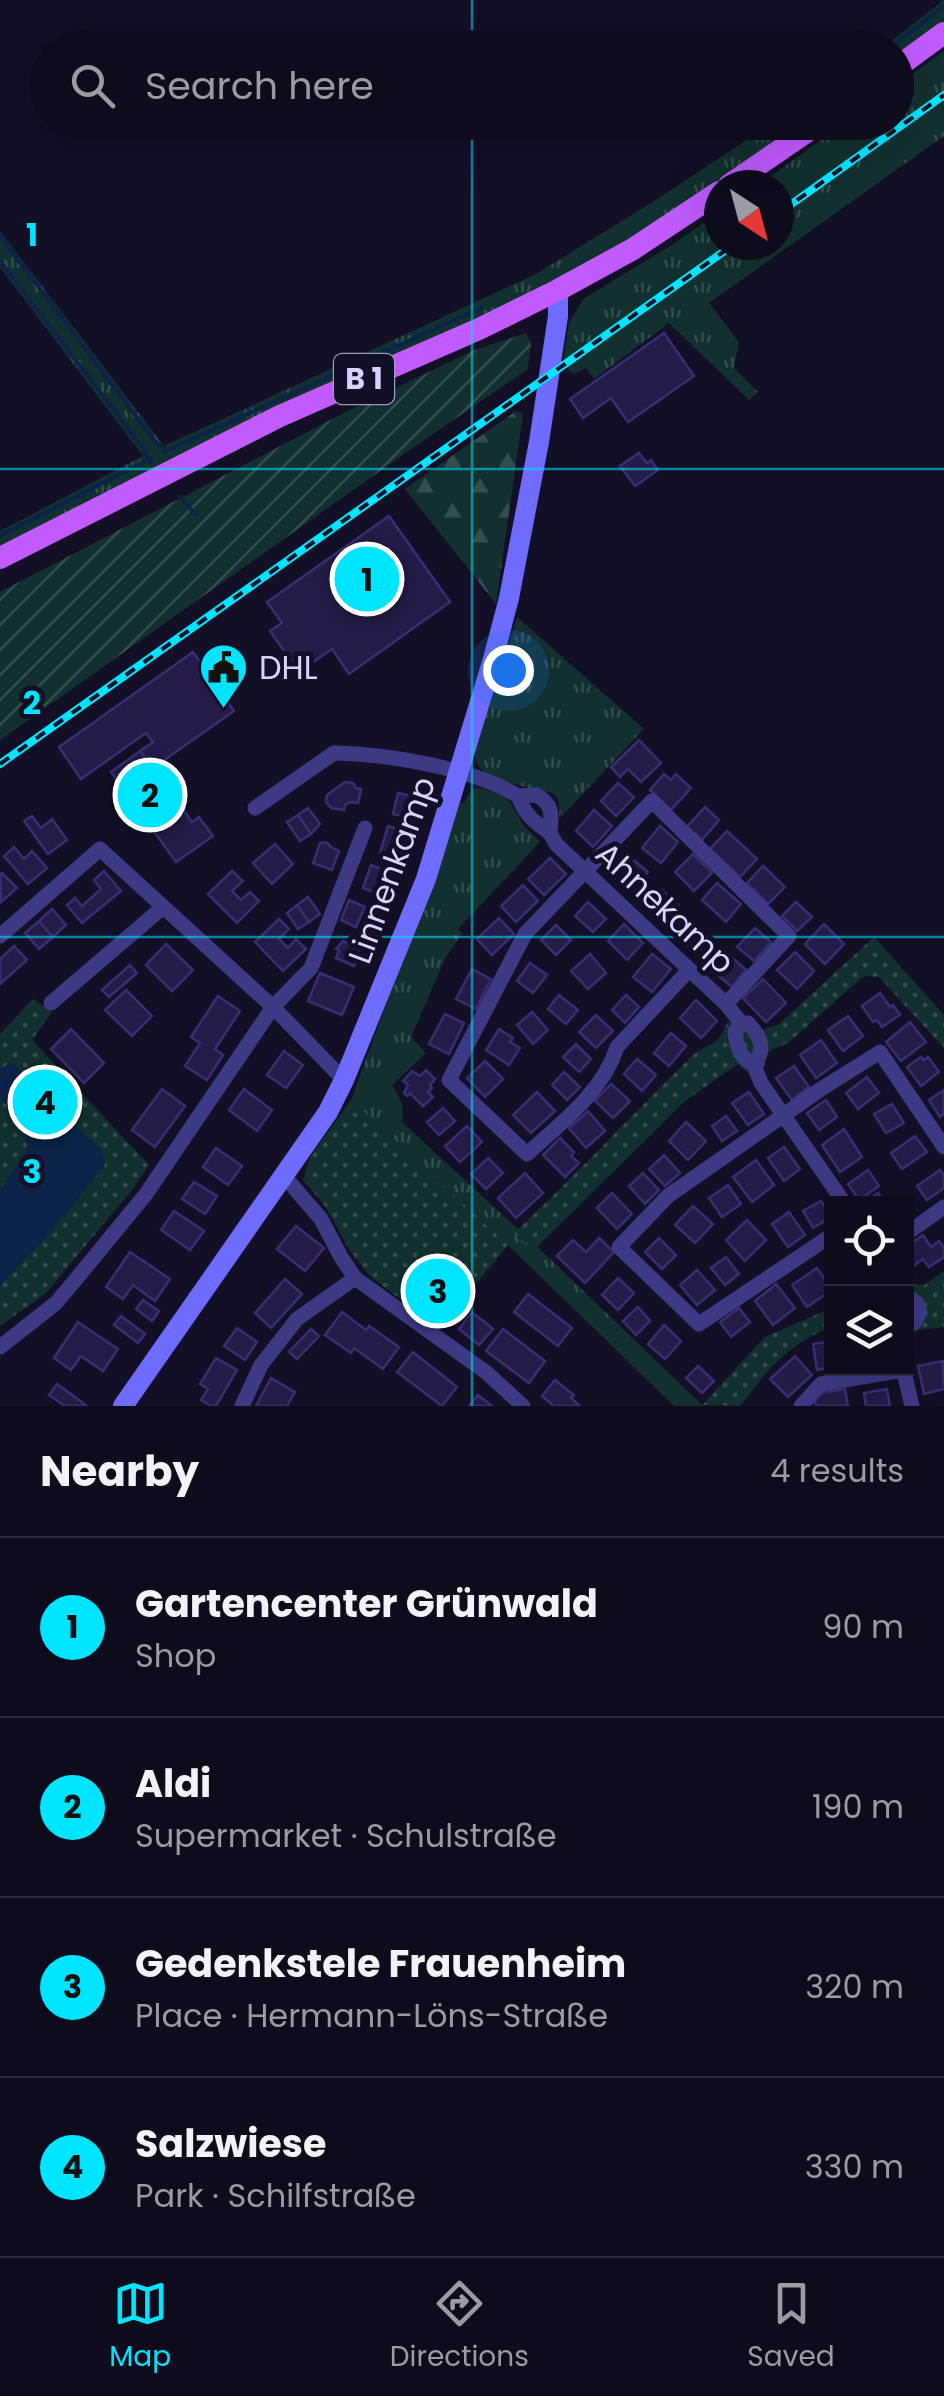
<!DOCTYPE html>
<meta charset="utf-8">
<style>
body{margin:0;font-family:Poppins,sans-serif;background:#171425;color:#f1f3f6}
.controls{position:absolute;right:30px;bottom:30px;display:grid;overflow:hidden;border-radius:0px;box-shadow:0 10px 40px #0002}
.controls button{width:90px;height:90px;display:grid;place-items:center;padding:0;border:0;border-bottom:2px solid #2e2b3b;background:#0e0b1c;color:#f1f3f6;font:50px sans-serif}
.compass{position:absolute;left:704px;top:170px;width:90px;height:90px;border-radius:50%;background:#0e0b1c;box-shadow:0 10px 40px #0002;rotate:144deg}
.you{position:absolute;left:508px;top:670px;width:35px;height:35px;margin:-25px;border:8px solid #fff;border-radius:50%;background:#1a73e8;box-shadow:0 0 0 15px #1a73e833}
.badge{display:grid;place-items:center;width:65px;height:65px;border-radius:50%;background:#00e5ff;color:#111;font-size:32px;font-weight:700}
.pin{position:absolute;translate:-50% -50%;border:5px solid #fff;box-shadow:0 2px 10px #0006}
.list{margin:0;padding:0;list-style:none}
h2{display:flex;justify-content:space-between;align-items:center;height:130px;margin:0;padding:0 40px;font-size:42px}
h2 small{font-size:32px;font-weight:400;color:#9b9ba3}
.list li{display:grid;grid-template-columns:65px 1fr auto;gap:30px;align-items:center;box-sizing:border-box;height:180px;padding:0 40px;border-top:2px solid #2e2b3b}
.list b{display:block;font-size:38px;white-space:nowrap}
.list p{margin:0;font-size:32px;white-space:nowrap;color:#9b9ba3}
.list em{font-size:32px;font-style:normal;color:#9b9ba3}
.icon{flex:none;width:55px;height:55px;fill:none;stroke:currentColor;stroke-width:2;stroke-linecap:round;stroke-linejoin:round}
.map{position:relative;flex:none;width:944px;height:1406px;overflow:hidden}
.search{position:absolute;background:#0e0b1c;box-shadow:0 10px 40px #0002;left:30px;right:30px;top:30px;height:110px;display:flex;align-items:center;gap:25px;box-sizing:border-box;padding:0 35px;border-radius:55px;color:#9b9ba3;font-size:38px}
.sheet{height:850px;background:#0e0b1c}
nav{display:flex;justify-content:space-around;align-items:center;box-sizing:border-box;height:140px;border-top:2px solid #2e2b3b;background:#0e0b1c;font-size:28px;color:#9b9ba3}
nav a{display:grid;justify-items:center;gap:5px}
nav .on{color:#00e5ff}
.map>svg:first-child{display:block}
.grass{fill:url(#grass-tufts)}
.forest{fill:url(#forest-firs)}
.park{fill:url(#park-dots)}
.garden{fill:url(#garden-furrows)}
.water{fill:#0c2248}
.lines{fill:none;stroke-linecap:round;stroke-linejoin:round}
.stream{stroke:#0c2248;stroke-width:4}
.building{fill:#241b47;stroke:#3b2d73;stroke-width:2.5}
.street{stroke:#3d3a85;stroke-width:15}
.secondary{stroke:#6f6bff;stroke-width:20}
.primary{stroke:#c25bff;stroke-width:22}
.rail-casing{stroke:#00e5ff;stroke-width:8}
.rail{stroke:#130f26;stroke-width:4;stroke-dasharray:11;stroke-linecap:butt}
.grid{fill:none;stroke:#00e5ff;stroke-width:2.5;stroke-opacity:0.55}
.labels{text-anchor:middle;stroke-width:10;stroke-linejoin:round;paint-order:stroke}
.shield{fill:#130f26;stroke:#9e99be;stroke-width:2.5}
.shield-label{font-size:30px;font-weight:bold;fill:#d9d4ff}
.poi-label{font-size:32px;fill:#d9d4ff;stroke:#130f26;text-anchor:start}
.street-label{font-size:32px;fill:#d9d4ff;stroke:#130f26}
.grid-label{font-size:32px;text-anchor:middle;font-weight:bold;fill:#00e5ff;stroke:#130f26;stroke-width:10;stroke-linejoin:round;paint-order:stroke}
</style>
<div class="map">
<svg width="944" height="1406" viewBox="0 0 944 1406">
<defs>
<pattern id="grass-tufts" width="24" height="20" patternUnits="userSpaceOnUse" patternTransform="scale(2.5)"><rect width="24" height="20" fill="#12302f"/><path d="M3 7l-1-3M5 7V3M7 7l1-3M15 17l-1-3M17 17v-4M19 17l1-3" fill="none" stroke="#344d4e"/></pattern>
<pattern id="forest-firs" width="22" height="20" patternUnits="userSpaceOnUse" patternTransform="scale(2.5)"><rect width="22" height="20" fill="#12302f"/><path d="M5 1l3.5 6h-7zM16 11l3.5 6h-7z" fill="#344d4e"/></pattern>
<pattern id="park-dots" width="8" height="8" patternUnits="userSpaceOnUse" patternTransform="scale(2.5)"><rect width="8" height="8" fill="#12302f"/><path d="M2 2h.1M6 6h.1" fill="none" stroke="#344d4e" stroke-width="1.8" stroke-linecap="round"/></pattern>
<pattern id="garden-furrows" width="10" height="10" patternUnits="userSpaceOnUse" patternTransform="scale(2.5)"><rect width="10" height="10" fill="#12302f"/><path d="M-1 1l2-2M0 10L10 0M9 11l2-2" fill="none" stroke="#344d4e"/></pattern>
</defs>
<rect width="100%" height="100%" fill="#130f26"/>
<path class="grass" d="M 944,0 L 944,25 L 897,59 L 896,48 L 882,48 Z
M 944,51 L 944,136 L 709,303 L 739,342 L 734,368 L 758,392 L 749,400 L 669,323 L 594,379 L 586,368 L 576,373 L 570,372 L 563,360 L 569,323 L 583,299 L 672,245 L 719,212 L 719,245 L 779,245 L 779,185 L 758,185 L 845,123 L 896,122 L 897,85 Z
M 772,123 L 803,123 L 639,233 L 546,287 L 0,552 L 0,531 L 143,456 L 0,267 L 0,231 L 164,446 L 536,274 L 659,198 Z
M 517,617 L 644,729 L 559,819 C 561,792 556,793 533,789 C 521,786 489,778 480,768 C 477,764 476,759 474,754 Z
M 481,788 L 502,795 L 510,802 L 524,826 L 540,842 L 458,929 L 462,933 L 445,959 L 411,1037 L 426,1053 L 392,1085 L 402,1103 L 403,1118 L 401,1121 L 546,1255 L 703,1406 L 674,1406 L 508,1245 L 351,1100 L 460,803 L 465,802 C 468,793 471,789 481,788 Z"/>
<path class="forest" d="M 516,411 L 523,414 L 496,604 L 405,489 Z"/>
<path class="park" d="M 874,937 L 944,1015 L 944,1048 L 879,977 L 864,976 L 788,1043 L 769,1051 L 764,1067 L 748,1073 L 738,1064 L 685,1101 L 533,1251 L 514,1233 C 575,1176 631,1116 690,1058 C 708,1041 716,1050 727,1023 L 747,1015 L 762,1030 L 779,1024 Z
M 33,999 L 52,1012 L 32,1040 L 149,1165 L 132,1190 L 46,1293 L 0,1326 L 0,1034 Z
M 351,1100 L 508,1245 L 439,1329 L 370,1276 L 350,1251 L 325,1206 L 303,1180 L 310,1157 Z
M 944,1271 L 944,1327 L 918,1330 L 907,1336 L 907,1283 L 924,1285 Z
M 831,1308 L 831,1327 C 806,1337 783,1353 765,1374 C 756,1385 749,1396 740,1406 L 702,1405 L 765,1337 Z"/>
<path class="garden" d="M 526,333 L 531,343 L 528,369 L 414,447 L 0,740 L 0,592 L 344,413 L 472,351 Z"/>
<path class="water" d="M 11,1062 L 102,1151 L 105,1165 L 55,1227 L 0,1286 L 0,1190 L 27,1151 L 25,1126 L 0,1098 L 0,1069 Z"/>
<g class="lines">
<path class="stream" d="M 889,48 L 944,6
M 762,134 L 780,122
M 0,236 L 157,444 L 165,449
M 0,261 L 143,449 L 150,462
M 164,452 L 481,308
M 179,496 L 196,515
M 0,536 L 151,458"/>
</g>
<path class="building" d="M 664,333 L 694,376 L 628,422 L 611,398 L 583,418 L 570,399 Z
M 639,453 L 647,463 L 651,460 L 658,470 L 635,486 L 620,466 Z
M 389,516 L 450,602 L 349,674 L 332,649 L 312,663 L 305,652 L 291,661 L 270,631 L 282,623 L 267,602 Z
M 193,652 L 234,711 L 153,768 L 140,751 L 153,742 L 146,733 L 81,779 L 59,747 Z
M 639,740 L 661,763 L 641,782 L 628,769 L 620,777 L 611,767 Z
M 140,751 L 192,822 L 199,817 L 213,836 L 176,862 L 111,772 Z
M 664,774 L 671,780 L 676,774 L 691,788 L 671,810 L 650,790 Z
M 345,782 L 353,783 L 356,788 L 361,789 L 358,803 L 350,802 L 345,805 L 344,810 L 331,808 L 326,802 L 327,795 Z
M 618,783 L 634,797 L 616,816 L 601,801 Z
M 398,793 L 424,799 L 420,820 L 393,814 Z
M 705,807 L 719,820 L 702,840 L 687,827 Z
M 308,808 L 320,824 L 311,834 L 298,815 Z
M 594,810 L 612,826 L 593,847 L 576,831 Z
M 298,815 L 311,834 L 300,841 L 287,822 Z
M 32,816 L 41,828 L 52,819 L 67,840 L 48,854 L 24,821 Z
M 388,826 L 411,834 L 402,860 L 380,853 Z
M 660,826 L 678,842 L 661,863 L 642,848 Z
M 727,831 L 757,859 L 740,877 L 710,849 Z
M 326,842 L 331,847 L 339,851 L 332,870 L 313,863 L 320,843 Z
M 275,844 L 293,864 L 272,884 L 253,863 Z
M 14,847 L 24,859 L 32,851 L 47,868 L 28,884 L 4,856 Z
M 625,853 L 648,872 L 632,892 L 609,873 Z
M 693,854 L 712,873 L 694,891 L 675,872 Z
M 550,858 L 566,874 L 544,895 L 528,879 Z
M 371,865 L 390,873 L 382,895 L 363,888 Z
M 763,866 L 785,887 L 768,904 L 747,883 Z
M 104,871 L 121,891 L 82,923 L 67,905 L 75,898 L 82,906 L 101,889 L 94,880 Z
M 232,871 L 243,881 L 232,891 L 241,900 L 250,892 L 259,901 L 237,923 L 208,894 Z
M 2,873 L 17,888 L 1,902 L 0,875 Z
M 717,883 L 741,904 L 726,922 L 702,900 Z
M 523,885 L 538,901 L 516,922 L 501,906 Z
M 662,890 L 679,906 L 663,922 L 647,905 Z
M 308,897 L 320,914 L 309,922 L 297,905 Z
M 349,900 L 365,907 L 356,927 L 341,920 Z
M 588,902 L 606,919 L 593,932 L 575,916 Z
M 796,902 L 812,917 L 797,931 L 782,916 Z
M 297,905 L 309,922 L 298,929 L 287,913 Z
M 52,909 L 66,925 L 53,937 L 39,921 Z
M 499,918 L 514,934 L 492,955 L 477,939 Z
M 279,919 L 289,929 L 279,939 L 288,948 L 296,939 L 306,949 L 283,971 L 255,942 Z
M 691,919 L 711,939 L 696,954 L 676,935 Z
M 39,921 L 53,937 L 39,949 L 25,933 Z
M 624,924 L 643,943 L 627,960 L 608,941 Z
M 824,924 L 844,944 L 825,964 L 805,944 Z
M 556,925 L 571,940 L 556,955 L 541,940 Z
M 755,928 L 771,942 L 754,961 L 737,947 Z
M 343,941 L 361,948 L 354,966 L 336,958 L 339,950 L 336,949 Z
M 166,944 L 193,970 L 172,991 L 146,965 Z
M 14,946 L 27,960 L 0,984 L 0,959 Z
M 795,952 L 814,971 L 797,989 L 777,970 Z
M 590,954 L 606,973 L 588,989 L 571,971 Z
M 652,954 L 671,969 L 652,992 L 633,977 Z
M 730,956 L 746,970 L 732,987 L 715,973 Z
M 530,963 L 547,975 L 533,993 L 517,981 Z
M 130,965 L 137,973 L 109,997 L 102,990 Z
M 472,969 L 491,979 L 476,1009 L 456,999 Z
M 320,973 L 354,987 L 342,1015 L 308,1001 Z
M 763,979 L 786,1003 L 766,1022 L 743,998 Z
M 126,990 L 152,1016 L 132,1036 L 105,1010 Z
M 880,993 L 890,1007 L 893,1005 L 900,1015 L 882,1027 L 877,1020 L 873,1022 L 862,1006 Z
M 559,995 L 578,1010 L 566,1024 L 548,1009 Z
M 626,995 L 639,1007 L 625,1023 L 612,1010 Z
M 218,996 L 240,1011 L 215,1049 L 223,1055 L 207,1080 L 185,1066 L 200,1043 L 191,1037 Z
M 696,1000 L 717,1021 L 701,1038 L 680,1018 Z
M 532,1012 L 548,1030 L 533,1044 L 517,1025 Z
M 445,1014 L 464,1023 L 449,1054 L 429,1044 Z
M 596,1015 L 613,1031 L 596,1048 L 579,1032 Z
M 848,1016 L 863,1036 L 843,1051 L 828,1030 Z
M 910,1022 L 926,1042 L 901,1061 L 886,1042 Z
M 71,1029 L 104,1063 L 84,1083 L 51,1049 Z
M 499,1029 L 513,1038 L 510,1042 L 520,1048 L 509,1065 L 486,1050 Z
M 671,1033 L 686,1046 L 669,1066 L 654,1053 Z
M 821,1040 L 837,1063 L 816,1078 L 800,1055 Z
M 576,1044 L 591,1059 L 579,1072 L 563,1057 Z
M 284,1051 L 303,1065 L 286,1088 L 267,1075 Z
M 921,1057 L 924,1060 L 928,1057 L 939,1072 L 921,1086 L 907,1067 Z
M 637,1059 L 656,1075 L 642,1091 L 624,1074 Z
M 485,1061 L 503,1079 L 485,1097 L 467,1078 Z
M 794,1066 L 809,1087 L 792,1100 L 776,1078 Z
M 426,1070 L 435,1079 L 430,1085 L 432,1088 L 428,1092 L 433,1097 L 423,1106 L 410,1093 L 407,1096 L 404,1093 L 408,1085 L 403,1081 L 412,1071 L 420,1076 Z
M 564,1072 L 580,1087 L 567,1100 L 552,1085 Z
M 867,1077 L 879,1093 L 858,1109 L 846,1093 Z
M 611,1084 L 630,1101 L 613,1118 L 595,1101 Z
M 162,1089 L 185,1106 L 155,1147 L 132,1130 Z
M 244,1089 L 272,1110 L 257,1131 L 229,1110 Z
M 944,1090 L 944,1114 L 940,1117 L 929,1100 Z
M 537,1092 L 555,1111 L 531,1133 L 513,1115 Z
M 749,1092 L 764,1114 L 748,1125 L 732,1103 Z
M 826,1100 L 837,1117 L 819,1130 L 807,1113 Z
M 892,1104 L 904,1123 L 886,1133 L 874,1114 Z
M 443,1108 L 455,1121 L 439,1135 L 427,1122 Z
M 588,1111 L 605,1131 L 586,1148 L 569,1128 Z
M 726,1116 L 737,1131 L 722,1141 L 712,1126 Z
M 686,1122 L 706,1141 L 688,1160 L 669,1141 Z
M 467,1126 L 482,1142 L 460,1162 L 445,1146 Z
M 844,1129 L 862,1157 L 840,1172 L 822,1145 Z
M 915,1136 L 927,1152 L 902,1169 L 891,1153 Z
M 560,1138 L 574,1152 L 571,1156 L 579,1163 L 565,1177 L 543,1155 Z
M 784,1147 L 800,1169 L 784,1181 L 768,1158 Z
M 216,1148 L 242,1166 L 228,1185 L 203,1167 Z
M 664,1155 L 680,1173 L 665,1186 L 649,1169 Z
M 488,1158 L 503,1173 L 486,1189 L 471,1174 Z
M 756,1160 L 774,1185 L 752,1202 L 733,1177 Z
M 868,1170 L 879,1186 L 859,1200 L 848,1184 Z
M 940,1170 L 944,1176 L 944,1188 L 927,1200 L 917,1186 Z
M 525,1173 L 543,1193 L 516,1218 L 498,1198 Z
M 643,1173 L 659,1190 L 645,1204 L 629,1186 Z
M 194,1182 L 217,1196 L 205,1214 L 182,1199 Z
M 728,1185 L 741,1204 L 722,1217 L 709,1198 Z
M 612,1193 L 632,1214 L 617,1229 L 597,1208 Z
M 878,1193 L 886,1204 L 863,1203 Z
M 821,1201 L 831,1217 L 813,1228 L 803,1211 Z
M 693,1206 L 713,1224 L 695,1243 L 675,1225 Z
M 174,1211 L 204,1231 L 190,1250 L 161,1230 Z
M 789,1212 L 805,1235 L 788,1247 L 772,1224 Z
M 747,1220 L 766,1240 L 745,1261 L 726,1240 Z
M 296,1226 L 324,1248 L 305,1271 L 277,1249 Z
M 923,1235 L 931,1247 L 939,1241 L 944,1248 L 944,1257 L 929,1267 L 923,1259 L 909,1269 L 906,1265 L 906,1247 Z
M 599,1238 L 614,1252 L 585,1283 L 557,1256 L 573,1240 L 586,1252 Z
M 659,1238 L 676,1255 L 662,1269 L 645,1252 Z
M 130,1252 L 170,1279 L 155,1301 L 133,1285 L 123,1299 L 106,1287 Z
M 726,1257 L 739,1274 L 725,1285 L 711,1268 Z
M 817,1268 L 832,1290 L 807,1307 L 792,1285 Z
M 697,1270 L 715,1290 L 697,1305 L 680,1285 Z
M 618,1278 L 634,1293 L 618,1310 L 602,1295 Z
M 285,1279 L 302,1294 L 271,1328 L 255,1313 Z
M 776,1284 L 795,1308 L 773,1325 L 755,1301 Z
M 528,1294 L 572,1328 L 558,1346 L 514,1312 Z
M 143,1300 L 159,1311 L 152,1321 L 136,1309 Z
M 638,1307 L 650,1321 L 636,1335 L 623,1321 Z
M 739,1308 L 750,1322 L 731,1337 L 720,1322 Z
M 342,1312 L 366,1330 L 369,1326 L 399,1347 L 383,1369 L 354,1348 L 351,1353 L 325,1335 Z
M 472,1312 L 493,1329 L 479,1345 L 459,1329 Z
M 121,1316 L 145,1334 L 138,1343 L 114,1325 Z
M 78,1322 L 118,1349 L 103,1371 L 81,1356 L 71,1370 L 54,1358 Z
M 664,1325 L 681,1341 L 665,1359 L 648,1344 Z
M 237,1328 L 257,1342 L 245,1360 L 224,1346 Z
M 311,1329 L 319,1336 L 297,1359 L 289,1352 Z
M 503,1329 L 545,1361 L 529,1383 L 486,1351 Z
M 832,1341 L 832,1367 L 817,1370 L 813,1344 Z
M 413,1352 L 457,1387 L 442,1406 L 397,1372 Z
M 795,1356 L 812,1375 L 788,1397 L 770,1379 Z
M 216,1358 L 237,1370 L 216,1406 L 211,1406 L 201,1400 L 208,1389 L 200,1384 Z
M 943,1361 L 944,1389 L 924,1394 L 918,1366 Z
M 698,1366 L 714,1381 L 702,1393 L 686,1378 Z
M 271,1378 L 295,1392 L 287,1406 L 256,1406 Z
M 555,1380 L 574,1395 L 571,1398 L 580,1406 L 554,1406 L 542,1396 Z
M 57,1384 L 87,1406 L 65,1406 L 49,1395 Z
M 845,1389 L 848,1406 L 816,1406 L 814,1394 Z
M 887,1389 L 890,1406 L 866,1406 L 864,1393 Z
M 478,1395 L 492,1406 L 469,1406 Z"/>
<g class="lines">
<path class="street" d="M 537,795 C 554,806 551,814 550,833 C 534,822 525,815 518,796 Z
M 255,808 L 334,753 C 387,754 473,768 518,796
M 550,833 L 556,844 L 726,1004 L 742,1024
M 0,936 L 100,849 L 273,1007 L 344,1080
M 689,970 L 617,1047 C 603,1092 561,1123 527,1154 L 449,1080 L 525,934 L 652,801 L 789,936 L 726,1004
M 51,1003 L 162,908
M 748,1023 C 761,1037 766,1048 754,1065 C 739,1057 737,1047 735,1031 L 742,1024 Z
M 754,1065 L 761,1083 L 845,1204
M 284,1176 L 321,1219 L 341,1257 L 355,1278 L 487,1373 L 523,1406
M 906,1234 L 944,1207
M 832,1235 L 699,1324 L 619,1247 L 668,1196 L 821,1089 L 880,1052 L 944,1147
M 906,1297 L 917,1303 L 920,1313 L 914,1323 L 906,1326
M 0,1347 L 56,1303 L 77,1278 L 146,1194 L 273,1007 L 311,968 L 365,828
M 903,1368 L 912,1406
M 242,1406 L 261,1365 L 297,1319 L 355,1278
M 801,1406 L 821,1384 L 903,1370"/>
<path class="secondary" d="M 123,1406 L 328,1112 L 344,1080 L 426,879 L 493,659 L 509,598 L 539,442 L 558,316 L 558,290"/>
<path class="primary" d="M 896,68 L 944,33
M 729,185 L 821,122
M 0,558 L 280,416 L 479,329 L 558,290 L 633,249 L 719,192"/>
<defs>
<path id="rail" d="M 779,213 L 944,95
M 0,764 L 733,245"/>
</defs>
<use href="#rail" class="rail-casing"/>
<use href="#rail" class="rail"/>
</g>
<path class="grid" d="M 472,0 L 472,48M 472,122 L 472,1406M 0,469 L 944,469M 0,937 L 944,937"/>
<defs>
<symbol id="civic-pin" viewBox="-11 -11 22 30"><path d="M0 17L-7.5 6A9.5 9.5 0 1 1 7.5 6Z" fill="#00e5ff" stroke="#130f26"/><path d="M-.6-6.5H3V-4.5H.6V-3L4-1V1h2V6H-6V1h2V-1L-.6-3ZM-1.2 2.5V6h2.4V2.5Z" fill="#111"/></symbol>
</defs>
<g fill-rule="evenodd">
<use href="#civic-pin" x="196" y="640" width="55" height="75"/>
</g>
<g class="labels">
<rect class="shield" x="334" y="354" width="60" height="50" rx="8"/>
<g class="shield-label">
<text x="364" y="389">B 1</text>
</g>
<g class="poi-label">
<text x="259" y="679">DHL</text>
</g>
<g class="street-label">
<text transform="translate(392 870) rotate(-70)" y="11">Linnenkamp</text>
<text transform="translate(665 908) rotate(43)" y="11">Ahnekamp</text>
</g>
</g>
<g class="grid-label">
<text x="32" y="246">1</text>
<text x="32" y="714">2</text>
<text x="32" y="1183">3</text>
</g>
</svg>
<div class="controls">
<button><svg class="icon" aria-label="locate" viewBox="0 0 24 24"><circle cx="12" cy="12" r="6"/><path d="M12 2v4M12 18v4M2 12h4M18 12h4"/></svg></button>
<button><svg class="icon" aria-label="layers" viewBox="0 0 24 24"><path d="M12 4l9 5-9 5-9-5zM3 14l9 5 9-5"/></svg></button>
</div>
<svg class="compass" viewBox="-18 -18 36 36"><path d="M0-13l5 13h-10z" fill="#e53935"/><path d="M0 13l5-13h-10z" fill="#9b9ba3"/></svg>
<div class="you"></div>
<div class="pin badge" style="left:367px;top:579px">1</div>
<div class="pin badge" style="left:150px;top:795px">2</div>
<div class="pin badge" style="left:438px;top:1291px">3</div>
<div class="pin badge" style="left:45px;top:1102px">4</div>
<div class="search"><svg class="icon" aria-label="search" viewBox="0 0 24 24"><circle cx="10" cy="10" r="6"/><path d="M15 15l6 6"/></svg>Search here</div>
</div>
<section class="sheet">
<h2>Nearby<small>4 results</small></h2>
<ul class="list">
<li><span class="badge">1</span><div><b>Gartencenter Grünwald</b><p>Shop</p></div><em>90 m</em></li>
<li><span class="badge">2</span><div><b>Aldi</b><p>Supermarket · Schulstraße</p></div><em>190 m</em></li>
<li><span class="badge">3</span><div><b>Gedenkstele Frauenheim</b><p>Place · Hermann-Löns-Straße</p></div><em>320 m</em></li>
<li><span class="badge">4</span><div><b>Salzwiese</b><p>Park · Schilfstraße</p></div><em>330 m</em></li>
</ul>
</section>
<nav>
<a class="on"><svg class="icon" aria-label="map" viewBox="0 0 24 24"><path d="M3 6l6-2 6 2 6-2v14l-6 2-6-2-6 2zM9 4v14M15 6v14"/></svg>Map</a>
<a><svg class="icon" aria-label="directions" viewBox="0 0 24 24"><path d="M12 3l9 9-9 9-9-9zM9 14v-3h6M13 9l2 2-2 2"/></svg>Directions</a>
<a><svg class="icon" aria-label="saved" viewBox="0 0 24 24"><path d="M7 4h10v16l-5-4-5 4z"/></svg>Saved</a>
</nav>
